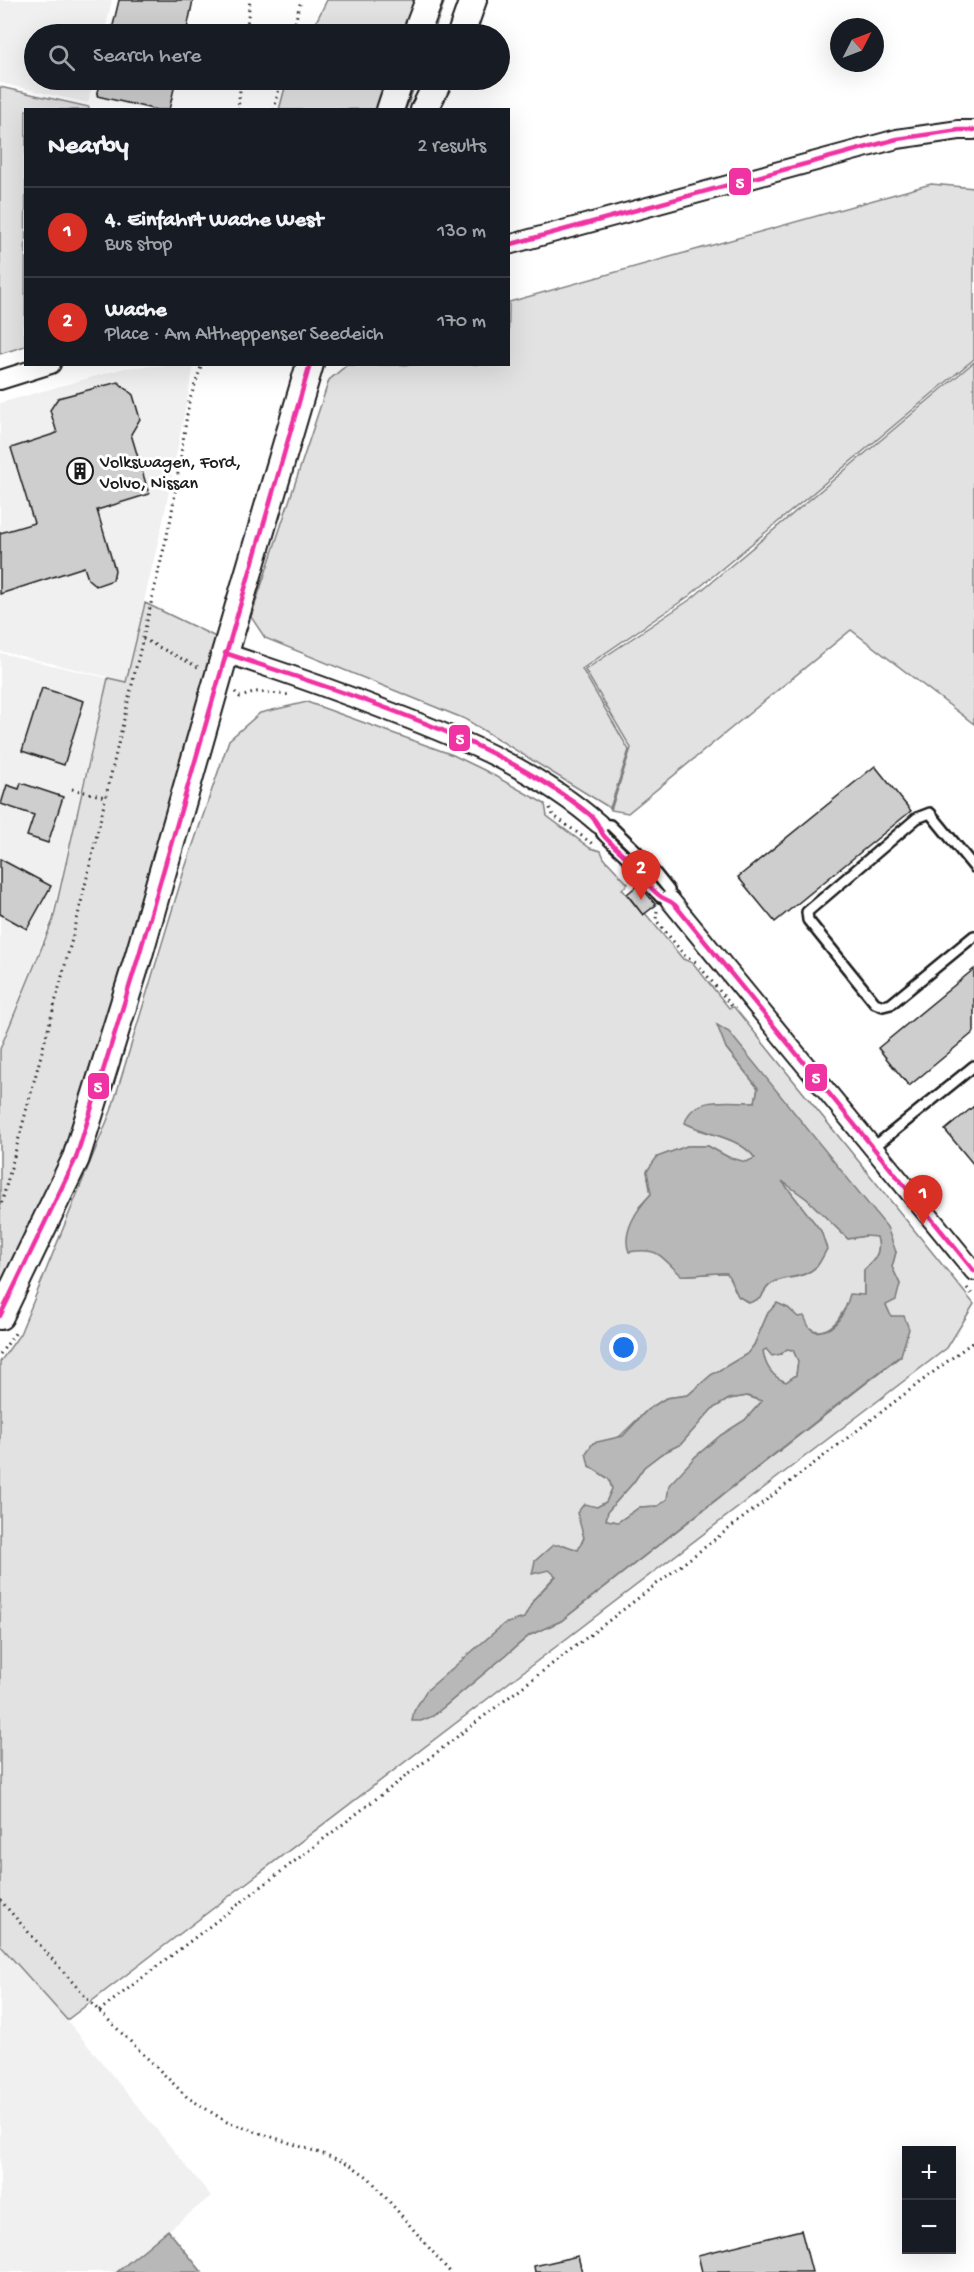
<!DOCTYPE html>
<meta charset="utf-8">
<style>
body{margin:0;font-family:"Gochi Hand",sans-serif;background:#20242c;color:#f1f3f6}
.controls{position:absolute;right:18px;bottom:18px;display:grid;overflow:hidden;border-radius:0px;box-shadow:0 6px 24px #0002}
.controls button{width:54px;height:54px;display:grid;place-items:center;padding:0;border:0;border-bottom:2px solid #363941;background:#171b24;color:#f1f3f6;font:30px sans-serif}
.compass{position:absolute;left:830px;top:18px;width:54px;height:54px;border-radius:50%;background:#171b24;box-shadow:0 6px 24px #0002;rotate:48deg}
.you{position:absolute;left:624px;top:1348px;width:21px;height:21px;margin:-15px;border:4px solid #fff;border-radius:50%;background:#1a73e8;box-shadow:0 0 0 9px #1a73e833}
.badge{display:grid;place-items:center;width:39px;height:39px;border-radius:50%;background:#d93025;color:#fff;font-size:20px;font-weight:700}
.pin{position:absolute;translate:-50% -50px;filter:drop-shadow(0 2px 3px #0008)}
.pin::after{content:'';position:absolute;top:32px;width:21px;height:18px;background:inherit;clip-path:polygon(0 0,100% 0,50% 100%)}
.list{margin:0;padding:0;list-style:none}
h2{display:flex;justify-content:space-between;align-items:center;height:78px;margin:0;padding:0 24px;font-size:26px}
h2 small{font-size:20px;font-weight:400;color:#9ea1a6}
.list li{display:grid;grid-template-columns:39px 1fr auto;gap:18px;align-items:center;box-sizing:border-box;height:90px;padding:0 24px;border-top:2px solid #363941}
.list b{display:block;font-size:22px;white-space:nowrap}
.list p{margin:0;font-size:20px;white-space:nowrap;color:#9ea1a6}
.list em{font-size:20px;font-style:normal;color:#9ea1a6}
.icon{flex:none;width:33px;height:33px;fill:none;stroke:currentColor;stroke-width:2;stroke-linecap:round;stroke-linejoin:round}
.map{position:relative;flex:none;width:974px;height:2272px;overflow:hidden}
.search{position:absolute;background:#171b24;box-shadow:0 6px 24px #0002;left:24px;top:24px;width:486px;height:66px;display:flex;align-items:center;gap:15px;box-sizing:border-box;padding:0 21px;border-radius:33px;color:#9ea1a6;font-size:22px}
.panel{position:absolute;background:#171b24;box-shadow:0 6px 24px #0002;left:24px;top:108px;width:486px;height:258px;border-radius:0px}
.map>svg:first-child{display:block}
.built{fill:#f0f0f0}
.green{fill:#e2e2e2;stroke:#7f7f7f;stroke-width:1.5;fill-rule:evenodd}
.water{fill:#b8b8b8;stroke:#7a7a7a;stroke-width:1.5;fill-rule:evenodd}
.building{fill:#cecece;stroke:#1c1c1c;stroke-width:1.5}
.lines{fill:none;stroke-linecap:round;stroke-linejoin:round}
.service-casing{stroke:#1c1c1c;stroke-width:14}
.minor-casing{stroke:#1c1c1c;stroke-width:22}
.secondary-casing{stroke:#1c1c1c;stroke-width:30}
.path{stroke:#1c1c1c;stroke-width:3;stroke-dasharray:1.5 4.5;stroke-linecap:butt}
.service{stroke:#fff;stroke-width:9}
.minor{stroke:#fff;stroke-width:18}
.secondary{stroke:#fff;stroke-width:26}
.bus-1-casing{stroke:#fff;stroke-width:9}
.bus-1{stroke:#f033a3;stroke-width:4.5}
.labels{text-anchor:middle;stroke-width:6;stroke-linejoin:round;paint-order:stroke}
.poi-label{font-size:18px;fill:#1c1c1c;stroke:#fff;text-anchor:start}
.line-badge{stroke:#fff;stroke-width:2}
.badge-label{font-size:16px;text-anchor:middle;font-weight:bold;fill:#fff}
</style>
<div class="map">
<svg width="974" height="2272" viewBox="0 0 974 2272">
<rect width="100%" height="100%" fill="#fff"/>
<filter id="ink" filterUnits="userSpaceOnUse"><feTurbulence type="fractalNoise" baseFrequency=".0167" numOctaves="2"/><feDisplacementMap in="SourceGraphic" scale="12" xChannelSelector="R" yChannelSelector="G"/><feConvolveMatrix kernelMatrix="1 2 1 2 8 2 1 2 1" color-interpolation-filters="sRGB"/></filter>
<g filter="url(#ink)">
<path class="built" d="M 0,0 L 112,0 L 104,34 L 34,34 L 34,80 L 93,80 L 88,103 L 0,83 Z
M 166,365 L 194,365 L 163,521 L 125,681 L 0,651 L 0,403 L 125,368 Z
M 0,653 L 107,678 L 51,920 L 0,1046 Z
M 0,1945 L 67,2020 L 211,2196 L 117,2272 L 0,2272 Z"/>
<path class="green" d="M 327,0 L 445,0 L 433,34 L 310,34 Z
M 287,80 L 417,80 L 406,109 L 279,110 Z
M 0,87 L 89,107 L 89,110 L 26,110 L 25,346 L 0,354 Z
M 931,184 L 974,188 L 974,359 L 689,596 L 582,669 L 629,750 L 610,808 L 465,719 L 265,638 L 251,617 L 329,380 L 347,365 L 508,364 L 509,302 Z
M 974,362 L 974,724 L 851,630 L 628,813 L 611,810 L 631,748 L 585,670 L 691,599 Z
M 145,603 L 222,640 L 70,1154 L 0,1300 L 0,1049 L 53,920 L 108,678 L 126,682 Z
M 307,702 L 453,755 L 484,770 L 545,804 L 547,816 L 590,848 L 601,851 L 604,858 L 628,884 L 622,889 L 643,915 L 645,913 L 683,959 L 693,963 L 729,1008 L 734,1007 L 974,1304 L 947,1348 L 67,2020 L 0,1945 L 0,1362 L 20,1334 L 111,1111 L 184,871 L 229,740 L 260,713 ZM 726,1048 L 896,1252 L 892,1267 L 900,1284 L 886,1305 L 891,1317 L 901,1356 L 561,1621 L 530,1635 L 444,1707 L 504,1624 L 524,1619 L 534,1599 L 556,1575 L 550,1570 L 564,1545 L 578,1551 L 597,1507 L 606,1502 L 612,1489 L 609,1479 L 589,1466 L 647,1410 L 666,1398 L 688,1395 L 711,1375 L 747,1354 L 754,1345 L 768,1313 L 788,1308 C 804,1324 817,1343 837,1321 C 841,1316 843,1309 848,1305 C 853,1301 859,1298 864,1295 L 864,1270 C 875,1260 882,1252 877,1236 L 865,1236 L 848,1239 L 807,1199 L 780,1179 L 821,1231 L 826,1249 C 824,1254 821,1261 817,1266 C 797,1286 773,1269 761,1298 L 749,1303 L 738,1296 L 728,1273 C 712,1272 697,1276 682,1275 L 658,1253 L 646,1249 L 639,1207 L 651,1194 L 647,1171 L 658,1157 L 687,1146 L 708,1146 L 728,1157 L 746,1163 L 755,1158 C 742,1141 719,1136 699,1130 L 716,1102 L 755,1102 L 758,1088 Z
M 766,1349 L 781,1354 L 787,1349 L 793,1350 L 798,1361 L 796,1375 L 786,1382 C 772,1377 765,1366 763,1351 Z
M 747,1396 L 762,1401 L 745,1420 L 721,1435 L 695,1457 L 667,1499 L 658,1506 L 640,1507 L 618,1522 L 606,1520 L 608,1511 L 633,1483 L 644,1467 L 661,1454 L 681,1444 L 712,1409 L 729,1399 Z"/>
<path class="water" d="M 717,1025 L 729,1032 L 887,1227 L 896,1252 L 892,1267 L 900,1284 L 896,1300 L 886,1305 L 891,1316 L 904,1316 L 909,1329 L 901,1355 L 561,1621 L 530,1635 L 433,1716 L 421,1721 L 412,1721 L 414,1711 L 426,1691 L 504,1624 L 524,1618 L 534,1599 L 556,1576 L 549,1570 L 532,1574 L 535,1561 L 553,1545 L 564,1545 L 578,1550 L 584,1538 L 577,1513 L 584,1504 L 597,1507 L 606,1502 L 612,1489 L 609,1479 L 589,1466 L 586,1453 L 593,1443 L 623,1436 L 647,1410 L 666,1398 L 688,1395 L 711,1375 L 747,1354 L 754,1345 L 768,1313 L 777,1303 L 788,1308 L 798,1317 L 804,1316 C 806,1320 808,1327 811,1329 C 815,1332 817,1332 821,1331 C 838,1329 846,1309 850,1294 L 864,1295 L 864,1270 C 875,1260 882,1252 877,1237 L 865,1236 L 848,1239 L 807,1199 L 782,1181 L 821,1231 L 827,1249 C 824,1254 821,1261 817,1266 C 798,1285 772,1269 761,1298 L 749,1303 L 738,1296 L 727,1273 C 712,1272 697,1276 681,1275 C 660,1257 661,1247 629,1252 C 621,1232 638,1208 651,1194 L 647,1171 L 657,1157 L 687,1146 L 708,1146 L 728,1157 L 746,1162 L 755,1158 C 740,1137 707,1135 685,1123 C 692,1094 732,1103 755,1102 L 758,1088 L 726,1048 ZM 766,1349 L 772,1356 L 781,1354 L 787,1349 L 793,1350 L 798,1361 L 796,1375 L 786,1382 C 772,1377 765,1366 763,1351 ZM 747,1396 L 762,1401 L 745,1420 L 721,1435 L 695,1457 L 669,1485 L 667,1499 L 658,1506 L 640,1507 L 618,1522 L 606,1520 L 608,1511 L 633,1483 L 644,1467 L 661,1454 L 681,1444 L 712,1409 L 729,1399 Z
M 168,2230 L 202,2272 L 117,2272 Z"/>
<path class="building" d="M 119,0 L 193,0 L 186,34 L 111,34 Z
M 101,80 L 176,80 L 169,110 L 157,110 L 97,96 Z
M 118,382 L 133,395 L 140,419 L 131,434 L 149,494 L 97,510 L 115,570 L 113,580 L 96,586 L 88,579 L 84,567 L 0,594 L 0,533 L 34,523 L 11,448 L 57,433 L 50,410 L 58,398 Z
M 42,688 L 84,701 L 64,765 L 22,751 Z
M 875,766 L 911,811 L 775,922 L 738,877 Z
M 21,783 L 63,797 L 48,843 L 27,836 L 34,815 L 1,804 L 7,785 L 19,789 Z
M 0,859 L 51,886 L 27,929 L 0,914 Z
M 639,884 L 656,905 L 643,915 L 627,894 Z
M 974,969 L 974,1032 L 909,1086 L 878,1048 Z
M 974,1106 L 974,1165 L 945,1130 Z
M 801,2230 L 812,2272 L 702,2272 L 698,2255 Z
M 578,2256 L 582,2272 L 535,2272 L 534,2266 Z"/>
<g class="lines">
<defs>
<path id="service" d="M 599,824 L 610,825 L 640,854 L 669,890 L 670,900 L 660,897 L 626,857 L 602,834 Z
M 974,867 L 930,813 L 917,818 L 807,912 L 808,920 L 875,1003 L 883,1006 L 891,1004 L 974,936
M 874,1147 L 974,1066"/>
<path id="minor" d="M 508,245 L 897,139 L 959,130 L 974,130
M 0,380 L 51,364
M 225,653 C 280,671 334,690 388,711 C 462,739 539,771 599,824
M 670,900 L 974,1271"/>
<path id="secondary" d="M 416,34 L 429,0
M 461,34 L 473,0
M 390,110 L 400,80
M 424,110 L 439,80
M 0,1316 L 76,1158 L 139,955 L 225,653 L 310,364"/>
</defs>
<use href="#service" class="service-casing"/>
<use href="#minor" class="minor-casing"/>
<use href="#secondary" class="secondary-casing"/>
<path class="path" d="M 246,34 L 250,0
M 292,34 L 301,0
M 238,110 L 241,80
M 274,110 L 281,80
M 143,639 L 200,668
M 235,692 L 240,697 L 257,692 L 292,695
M 72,789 L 105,797
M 550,808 L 553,815 L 594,845
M 657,911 L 656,920 L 685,956 L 696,962
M 700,967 L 731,1005 L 735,1004
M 0,1209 L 76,924 L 171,518 L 189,402 L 202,364
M 967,1288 L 974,1297
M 0,1354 L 16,1332
M 0,1900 L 90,2002 L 187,2097 L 227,2122 L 326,2155 L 349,2164 L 369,2178 L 450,2272
M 99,2011 L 974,1341"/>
<use href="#service" class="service"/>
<use href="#minor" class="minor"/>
<use href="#secondary" class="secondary"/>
<defs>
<path id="bus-1" d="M 508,245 L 897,139 L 959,130 L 974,130
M 225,653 C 343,693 491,735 589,814 C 600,823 598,829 604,836 C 611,844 620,851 627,858 C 637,869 648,888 660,896 C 665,900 670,900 675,905 L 974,1271
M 0,1316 L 76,1158 L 139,955 L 310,364"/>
</defs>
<use href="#bus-1" class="bus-1-casing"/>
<use href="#bus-1" class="bus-1"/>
</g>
</g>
<defs>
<symbol id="building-ring" viewBox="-11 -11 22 22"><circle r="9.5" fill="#fff" stroke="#1c1c1c" stroke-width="1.5"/><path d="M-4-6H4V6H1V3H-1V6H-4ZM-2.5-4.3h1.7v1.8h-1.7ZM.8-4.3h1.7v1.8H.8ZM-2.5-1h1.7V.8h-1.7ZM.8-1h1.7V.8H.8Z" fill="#1c1c1c"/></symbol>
</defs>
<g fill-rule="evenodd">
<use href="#building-ring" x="65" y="456" width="30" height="30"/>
</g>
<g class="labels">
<g class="poi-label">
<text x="100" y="467">Volkswagen, Ford,<tspan x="100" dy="21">Volvo, Nissan</tspan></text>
</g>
</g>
<g class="line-badge">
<rect x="728" y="167" width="24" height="29" rx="6" fill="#f033a3"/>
<rect x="448" y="724" width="23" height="28" rx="6" fill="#f033a3"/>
<rect x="804" y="1063" width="24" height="29" rx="6" fill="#f033a3"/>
<rect x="87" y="1072" width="23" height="28" rx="6" fill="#f033a3"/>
</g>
<g class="badge-label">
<text x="740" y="188">5</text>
<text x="460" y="744">5</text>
<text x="816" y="1083">5</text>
<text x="98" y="1092">5</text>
</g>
</svg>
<div class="controls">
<button>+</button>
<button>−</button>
</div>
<svg class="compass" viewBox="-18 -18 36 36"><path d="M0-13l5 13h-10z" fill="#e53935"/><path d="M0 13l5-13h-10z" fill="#9ea1a6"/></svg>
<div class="you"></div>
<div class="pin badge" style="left:923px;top:1225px">1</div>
<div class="pin badge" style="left:641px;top:900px">2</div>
<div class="search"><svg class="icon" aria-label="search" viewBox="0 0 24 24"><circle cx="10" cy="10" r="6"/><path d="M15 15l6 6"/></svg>Search here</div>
<section class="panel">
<h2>Nearby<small>2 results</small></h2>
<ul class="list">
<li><span class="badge">1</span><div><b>4. Einfahrt Wache West</b><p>Bus stop</p></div><em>130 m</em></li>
<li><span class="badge">2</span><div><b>Wache</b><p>Place · Am Altheppenser Seedeich</p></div><em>170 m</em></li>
</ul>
</section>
</div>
